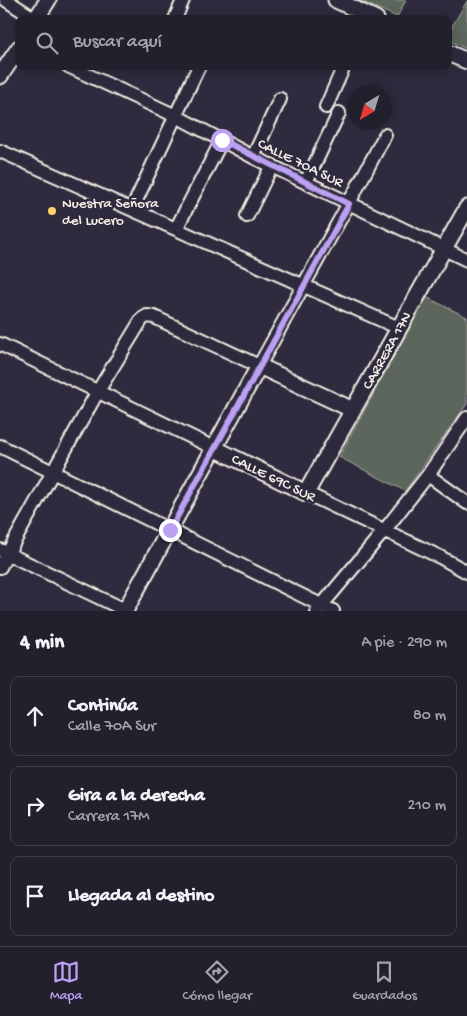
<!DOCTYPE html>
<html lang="es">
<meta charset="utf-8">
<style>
body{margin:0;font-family:"Gochi Hand",sans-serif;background:#2b2836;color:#f1f3f6}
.compass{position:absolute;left:347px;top:85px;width:45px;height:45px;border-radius:50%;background:#23202e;box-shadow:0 2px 12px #0003;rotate:218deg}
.stop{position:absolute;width:15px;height:15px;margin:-11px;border:4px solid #bca0f2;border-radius:50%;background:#fff}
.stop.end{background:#bca0f2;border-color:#fff;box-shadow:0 1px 5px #0008}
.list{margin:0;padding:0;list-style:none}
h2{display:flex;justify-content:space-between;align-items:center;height:65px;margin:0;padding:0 20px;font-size:21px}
h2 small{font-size:16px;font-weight:400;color:#a3a3aa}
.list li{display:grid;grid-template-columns:32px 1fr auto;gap:15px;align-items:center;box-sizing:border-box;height:80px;margin:0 10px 10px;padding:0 10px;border:1px solid #403e4a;border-radius:10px}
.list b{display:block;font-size:19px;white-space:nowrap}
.list p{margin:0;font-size:16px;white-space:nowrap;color:#a3a3aa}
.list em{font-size:16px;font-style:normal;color:#a3a3aa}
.icon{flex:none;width:28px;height:28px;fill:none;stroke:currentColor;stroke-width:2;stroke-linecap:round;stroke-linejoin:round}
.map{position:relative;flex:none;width:467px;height:611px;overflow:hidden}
.search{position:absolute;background:#23202e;box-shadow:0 2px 12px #0003;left:15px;right:15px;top:15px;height:55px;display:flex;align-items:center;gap:12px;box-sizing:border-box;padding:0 18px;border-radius:10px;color:#a3a3aa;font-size:19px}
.sheet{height:335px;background:#23202e}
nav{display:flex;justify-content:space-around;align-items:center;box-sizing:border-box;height:70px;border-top:1px solid #403e4a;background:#23202e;font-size:14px;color:#a3a3aa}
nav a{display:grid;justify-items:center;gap:2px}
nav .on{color:#bca0f2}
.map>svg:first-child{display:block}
.green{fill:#5d665b;stroke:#a8aca2}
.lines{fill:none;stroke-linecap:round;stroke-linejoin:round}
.minor-casing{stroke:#f4f1e8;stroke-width:16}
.tertiary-casing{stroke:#f4f1e8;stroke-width:19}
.minor{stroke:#2f2a3d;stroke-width:12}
.tertiary{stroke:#2f2a3d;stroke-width:15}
.route{stroke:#bca0f2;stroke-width:6}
.poi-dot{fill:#ffd166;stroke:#2f2a3d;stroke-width:2}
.labels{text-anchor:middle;stroke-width:5;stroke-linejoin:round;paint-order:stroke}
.street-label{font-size:15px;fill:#f4f1e8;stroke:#2f2a3d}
.poi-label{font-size:15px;fill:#f4f1e8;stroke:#2f2a3d;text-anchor:start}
</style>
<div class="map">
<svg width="467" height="611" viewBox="0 0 467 611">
<rect width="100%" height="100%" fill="#2f2a3d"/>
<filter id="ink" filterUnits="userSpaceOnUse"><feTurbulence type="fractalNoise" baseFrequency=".02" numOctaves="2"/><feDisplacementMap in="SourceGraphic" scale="10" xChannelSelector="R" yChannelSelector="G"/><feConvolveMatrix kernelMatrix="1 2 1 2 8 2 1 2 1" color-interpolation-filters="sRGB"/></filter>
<g filter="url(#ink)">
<path class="green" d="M 358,0 L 406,0 L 397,17 Z
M 467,1 L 467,49 L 448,40 L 448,33 Z
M 426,297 L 467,317 L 467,404 L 405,491 L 339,457 Z"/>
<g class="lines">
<defs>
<path id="minor" d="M 6,0 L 35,19
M 175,19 L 183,0
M 68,66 L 176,116 L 253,157 L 467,260
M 326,107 L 344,66
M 0,151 L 399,328
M 253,157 L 280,99
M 306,182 L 339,113
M 132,209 L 199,66
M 247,216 L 272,165
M 176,229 L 222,140
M 0,344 L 214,448
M 0,446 L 333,611
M 428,475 L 467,503
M 306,493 L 440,557 L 467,572
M 0,550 L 127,611
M 0,567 L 98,391 L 142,319 L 147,316 L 154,317 L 259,366 L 349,203 L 385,135
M 317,611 L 384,531 L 428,475 L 467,418"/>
<path id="tertiary" d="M 336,0 L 376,19
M 36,19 L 48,0
M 448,53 L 467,61
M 0,76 L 19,48
M 214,448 L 306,493 L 467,208
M 125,611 L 259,366 L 353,410"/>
</defs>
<use href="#minor" class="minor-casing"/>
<use href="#tertiary" class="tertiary-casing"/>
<use href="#minor" class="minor"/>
<use href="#tertiary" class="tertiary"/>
</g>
</g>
<g class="lines" filter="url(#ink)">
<path class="route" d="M 170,530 L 349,204 L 222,140"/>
</g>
<circle class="poi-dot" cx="52" cy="211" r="5"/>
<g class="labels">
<g class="street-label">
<text transform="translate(301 162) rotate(26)" y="5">CALLE 70A SUR</text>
<text transform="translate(386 350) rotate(-61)" y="5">CARRERA 17N</text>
<text transform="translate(274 477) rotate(26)" y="5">CALLE 69C SUR</text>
</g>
<g class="poi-label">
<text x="62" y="207">Nuestra Señora<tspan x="62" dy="17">del Lucero</tspan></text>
</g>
</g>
</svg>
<svg class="compass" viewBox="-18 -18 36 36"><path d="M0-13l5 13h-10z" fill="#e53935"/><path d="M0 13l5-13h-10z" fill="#a3a3aa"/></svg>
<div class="stop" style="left:222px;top:140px"></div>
<div class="stop end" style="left:170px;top:530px"></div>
<div class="search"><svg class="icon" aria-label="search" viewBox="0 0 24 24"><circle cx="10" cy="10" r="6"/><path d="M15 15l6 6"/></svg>Buscar aquí</div>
</div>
<section class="sheet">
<h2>4 min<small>A pie · 290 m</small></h2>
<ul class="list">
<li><svg class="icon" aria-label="ahead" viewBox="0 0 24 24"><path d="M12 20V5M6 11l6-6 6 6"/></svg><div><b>Continúa</b><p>Calle 70A Sur</p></div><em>80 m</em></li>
<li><svg class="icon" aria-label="right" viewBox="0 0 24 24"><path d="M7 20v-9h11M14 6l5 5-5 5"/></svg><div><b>Gira a la derecha</b><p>Carrera 17M</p></div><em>210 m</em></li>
<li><svg class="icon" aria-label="arrive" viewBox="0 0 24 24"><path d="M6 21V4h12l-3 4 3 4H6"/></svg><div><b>Llegada al destino</b></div></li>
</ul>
</section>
<nav>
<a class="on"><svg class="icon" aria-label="map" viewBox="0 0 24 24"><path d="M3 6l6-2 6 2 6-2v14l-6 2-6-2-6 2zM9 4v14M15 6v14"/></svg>Mapa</a>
<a><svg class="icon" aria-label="directions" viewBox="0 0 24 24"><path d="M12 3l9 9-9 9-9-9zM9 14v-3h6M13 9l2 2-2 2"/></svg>Cómo llegar</a>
<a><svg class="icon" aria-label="saved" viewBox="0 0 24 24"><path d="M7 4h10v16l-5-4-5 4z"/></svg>Guardados</a>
</nav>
